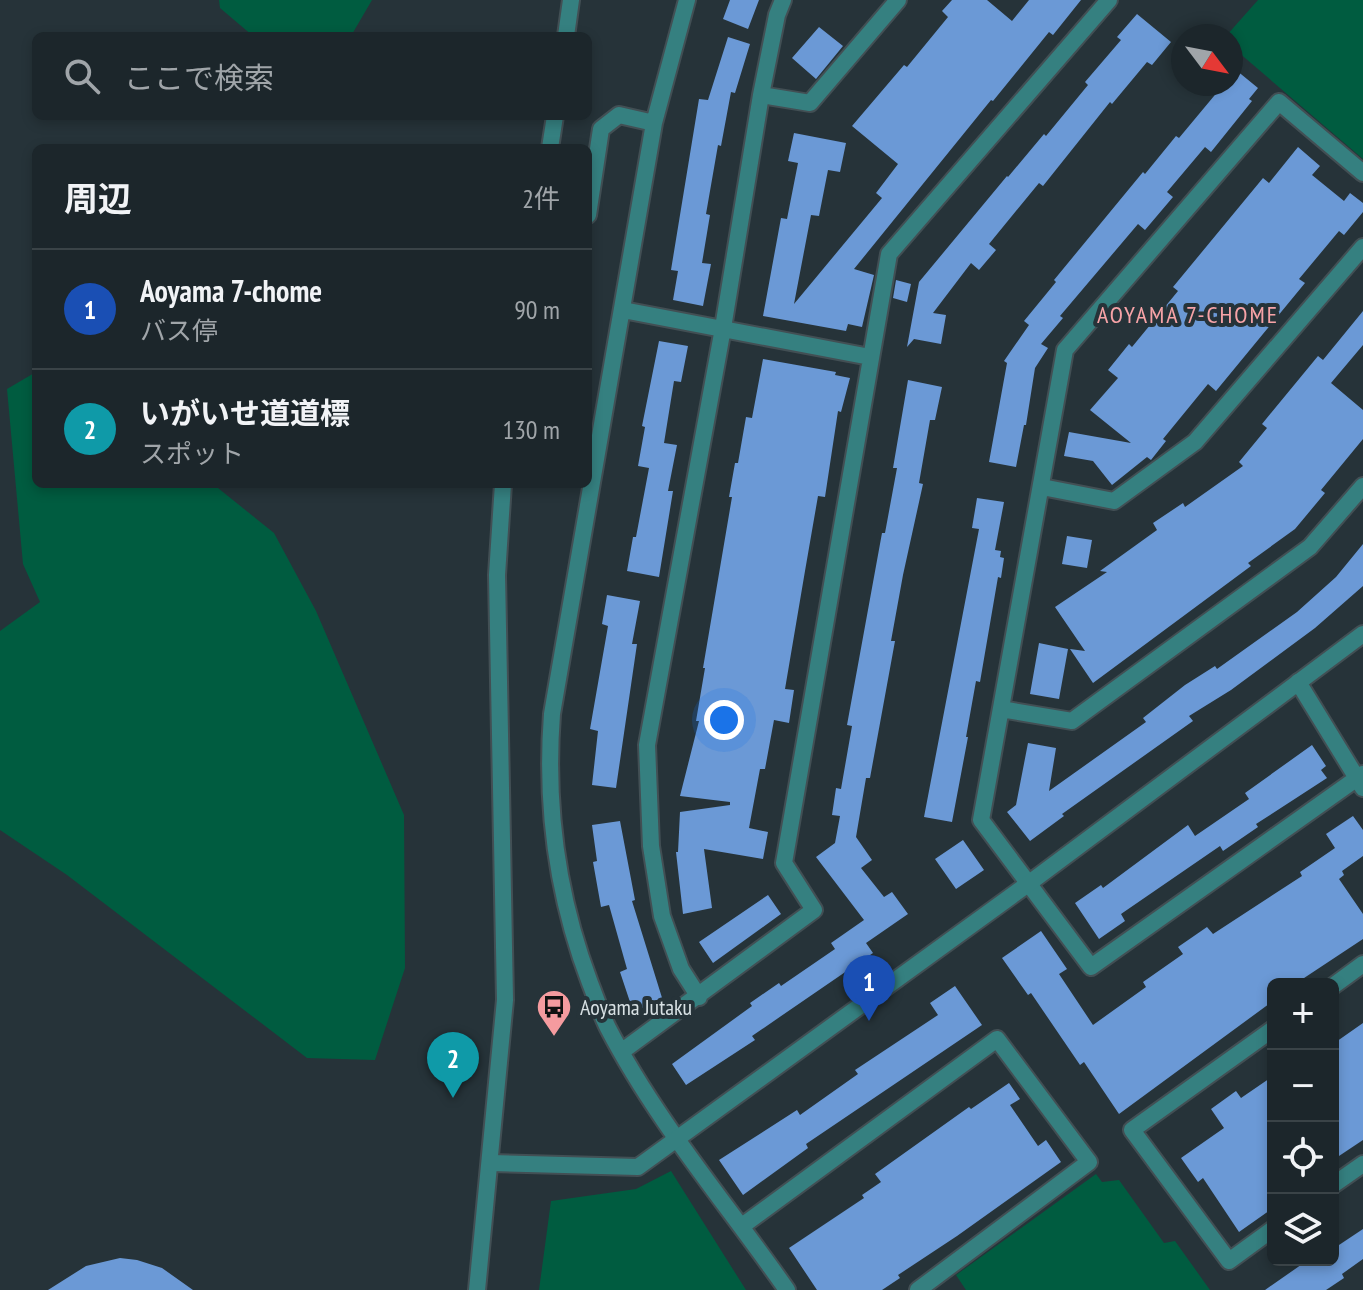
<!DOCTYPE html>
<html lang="ja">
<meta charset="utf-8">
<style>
body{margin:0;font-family:"PT Sans Narrow","Noto Sans JP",sans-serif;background:#293237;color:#f1f3f6}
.controls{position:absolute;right:24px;bottom:24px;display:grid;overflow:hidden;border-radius:12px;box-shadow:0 4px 12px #0003}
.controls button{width:72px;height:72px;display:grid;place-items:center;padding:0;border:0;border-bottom:2px solid #3a4347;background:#1c262b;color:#f1f3f6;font:40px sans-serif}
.compass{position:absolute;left:1171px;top:24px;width:72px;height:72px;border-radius:50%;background:#1c262b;box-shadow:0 4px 12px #0003;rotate:122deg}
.you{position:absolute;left:724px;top:720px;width:28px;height:28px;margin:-20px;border:6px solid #fff;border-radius:50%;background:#1a73e8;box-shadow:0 0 0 12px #1a73e833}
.badge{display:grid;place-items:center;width:52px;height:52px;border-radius:50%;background:#d93025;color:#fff;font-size:26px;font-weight:700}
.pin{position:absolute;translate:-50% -66px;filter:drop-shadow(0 2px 4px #0008)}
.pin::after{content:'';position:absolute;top:42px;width:28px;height:24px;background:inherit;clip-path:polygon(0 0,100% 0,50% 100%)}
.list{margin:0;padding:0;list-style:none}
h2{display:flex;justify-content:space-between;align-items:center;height:104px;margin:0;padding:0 32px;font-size:34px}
h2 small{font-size:26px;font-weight:400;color:#a0a5a9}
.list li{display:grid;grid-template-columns:52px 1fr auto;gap:24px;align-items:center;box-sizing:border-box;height:120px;padding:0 32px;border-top:2px solid #3a4347}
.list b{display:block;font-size:30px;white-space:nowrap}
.list p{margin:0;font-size:26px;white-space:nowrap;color:#a0a5a9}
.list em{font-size:26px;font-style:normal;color:#a0a5a9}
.icon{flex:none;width:44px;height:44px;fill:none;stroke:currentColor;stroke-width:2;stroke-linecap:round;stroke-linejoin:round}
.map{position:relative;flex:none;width:1363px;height:1290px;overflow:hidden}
.search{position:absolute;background:#1c262b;box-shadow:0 4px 12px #0003;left:32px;top:32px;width:560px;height:88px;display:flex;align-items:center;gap:20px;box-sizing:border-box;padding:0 28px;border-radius:12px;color:#a0a5a9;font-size:30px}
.panel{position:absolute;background:#1c262b;box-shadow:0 4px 12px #0003;left:32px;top:144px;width:560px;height:344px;border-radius:12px}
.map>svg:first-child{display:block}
.green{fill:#005c40}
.building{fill:#6b99d6}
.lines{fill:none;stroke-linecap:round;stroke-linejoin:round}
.minor-casing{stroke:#424f54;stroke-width:20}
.tertiary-casing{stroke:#424f54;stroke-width:20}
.minor{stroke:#358080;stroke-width:16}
.tertiary{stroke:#358080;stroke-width:16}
.labels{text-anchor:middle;stroke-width:8;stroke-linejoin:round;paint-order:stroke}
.poi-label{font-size:22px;fill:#d8e1e4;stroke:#263339;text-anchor:start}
.neighbourhood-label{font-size:24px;letter-spacing:2px;fill:#f7a3a7;stroke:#263339}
</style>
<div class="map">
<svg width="1363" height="1290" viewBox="0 0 1363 1290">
<rect width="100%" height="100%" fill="#263339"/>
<path class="green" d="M 219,0 L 372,0 L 351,36 L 253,36 L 220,8 Z
M 1258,0 L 1363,0 L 1363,159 L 1231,46 L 1231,36 L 1226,36 Z
M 36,372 L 36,484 L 213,484 L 274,533 L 316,611 L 404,815 L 405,968 L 375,1060 L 307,1058 L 67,875 L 0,830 L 0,631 L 40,602 L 23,564 L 7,389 Z
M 671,1171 L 746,1290 L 539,1290 L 551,1201 L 636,1189 Z
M 1096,1174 L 1102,1182 L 1119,1180 L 1164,1243 L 1175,1241 L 1210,1290 L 966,1290 L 956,1275 Z"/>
<path class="building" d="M 730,0 L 759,0 L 748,29 L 723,19 Z
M 952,0 L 987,0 L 1012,21 L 1029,0 L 1081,0 L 1053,35 L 1049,32 L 993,101 L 991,100 L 854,269 L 874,275 L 862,327 L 848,324 L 846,331 L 763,316 L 781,218 L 787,219 L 798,163 L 788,161 L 794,133 L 846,143 L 840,172 L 828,170 L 819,216 L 811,215 L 794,304 L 882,198 L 876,193 L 898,164 L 852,126 L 904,65 L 907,67 L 948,17 L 942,11 Z
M 1137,14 L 1171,42 L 1152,65 L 1147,62 L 1112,104 L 1110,102 L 1043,186 L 1039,183 L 989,244 L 996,250 L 979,270 L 971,263 L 933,313 L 946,315 L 941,344 L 914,339 L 907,347 L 919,282 L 1007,176 L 1008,177 L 1044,134 L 1046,136 L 1088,85 L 1085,82 L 1121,40 L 1117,37 Z
M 819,27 L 843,46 L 816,79 L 792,58 Z
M 728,37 L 750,44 L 735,93 L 731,92 L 721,146 L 718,145 L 706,214 L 710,215 L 702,263 L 711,264 L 703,306 L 673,300 L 678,271 L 671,270 L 699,99 L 708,100 Z
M 1236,70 L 1258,88 L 1249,99 L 1252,101 L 1211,152 L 1205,147 L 1167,192 L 1173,197 L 1145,230 L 1138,224 L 1060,316 L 1063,318 L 1041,344 L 1048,348 L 1035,368 L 1026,425 L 1024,425 L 1016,467 L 989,462 L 1007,363 L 1004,361 L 1029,325 L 1024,321 L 1056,282 L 1054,280 L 1143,172 L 1145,174 L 1176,136 L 1179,138 L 1224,84 L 1231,84 L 1231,75 Z
M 1298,147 L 1320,166 L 1312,175 L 1344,201 L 1350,193 L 1363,203 L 1363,212 L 1344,235 L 1339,231 L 1299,279 L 1305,283 L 1216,391 L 1208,384 L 1163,439 L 1166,441 L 1151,460 L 1147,457 L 1112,485 L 1093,461 L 1064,456 L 1069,432 L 1131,443 L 1090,410 L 1118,378 L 1108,370 L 1129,344 L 1132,347 L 1178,291 L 1173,287 L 1263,178 L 1269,183 Z
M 896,280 L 911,284 L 907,302 L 893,298 Z
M 1363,311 L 1363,345 L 1331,383 L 1363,410 L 1363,439 L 1321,490 L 1325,493 L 1295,529 L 1248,563 L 1251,566 L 1093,683 L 1070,649 L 1085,651 L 1055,607 L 1107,572 L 1100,571 L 1157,530 L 1153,523 L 1183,503 L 1185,507 L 1243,466 L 1239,462 L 1267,428 L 1262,424 L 1318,356 L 1323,360 Z
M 659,341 L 688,346 L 681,382 L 674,381 L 664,443 L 677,445 L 668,491 L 673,491 L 659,577 L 627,571 L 633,537 L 636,537 L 649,468 L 638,466 L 645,427 L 642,426 Z
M 763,359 L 836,372 L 835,375 L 850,378 L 841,412 L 838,411 L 825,497 L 818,496 L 805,571 L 785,689 L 794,690 L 789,723 L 774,720 L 765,769 L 760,769 L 749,828 L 768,832 L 763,859 L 704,849 L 712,908 L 683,914 L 676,852 L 678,852 L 680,812 L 730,805 L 730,802 L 680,796 L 699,721 L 696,721 L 705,668 L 703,668 L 732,497 L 729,497 L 735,463 L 738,463 L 746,417 L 752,418 Z
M 908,380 L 942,387 L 935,420 L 930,420 L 919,483 L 923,484 L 903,575 L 891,641 L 895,641 L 870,778 L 866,778 L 856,837 L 872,860 L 861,868 L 884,897 L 892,892 L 908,914 L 866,943 L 873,953 L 752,1036 L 755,1040 L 686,1085 L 672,1064 L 752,1006 L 750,1003 L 779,983 L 781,986 L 835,949 L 831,943 L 864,920 L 816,857 L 835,843 L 840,816 L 832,815 L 836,788 L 841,789 L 852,726 L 847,725 L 882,533 L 885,533 L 897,468 L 893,468 Z
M 977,498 L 1004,502 L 995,550 L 1001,551 L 1000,557 L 1004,558 L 1001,578 L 998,577 L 980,682 L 976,681 L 966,737 L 968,737 L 952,822 L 924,817 L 979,529 L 972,528 Z
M 1067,536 L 1092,540 L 1087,568 L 1062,564 Z
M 1363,544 L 1363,586 L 1315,628 L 1231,690 L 1189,716 L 1193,721 L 1062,814 L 1064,816 L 1030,841 L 1007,812 L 1016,805 L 1028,743 L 1056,748 L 1049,791 L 1146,722 L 1143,718 L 1185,685 L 1215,666 L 1217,669 L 1297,612 L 1336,577 Z
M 607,595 L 640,601 L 632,644 L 637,644 L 616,788 L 592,785 L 598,731 L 590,729 L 608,626 L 602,624 Z
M 1039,643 L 1068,649 L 1059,699 L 1030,694 Z
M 1312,745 L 1326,766 L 1321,770 L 1327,778 L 1256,824 L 1258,827 L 1223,851 L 1220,846 L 1121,914 L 1125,921 L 1099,939 L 1075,903 L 1101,885 L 1103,888 L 1188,825 L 1195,836 L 1249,799 L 1245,793 Z
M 1353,816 L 1363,830 L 1363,856 L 1342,871 L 1344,875 L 1339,879 L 1363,914 L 1363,939 L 1295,984 L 1273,984 L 1273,1001 L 1119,1114 L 1084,1062 L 1080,1065 L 1031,993 L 1028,995 L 1002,958 L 1041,931 L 1067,969 L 1059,974 L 1093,1025 L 1146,987 L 1143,982 L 1183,954 L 1178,947 L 1207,927 L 1213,934 L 1302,876 L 1300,872 L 1335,848 L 1326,834 Z
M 620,821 L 635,900 L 632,901 L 663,1001 L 633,1011 L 620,972 L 627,969 L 609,905 L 601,907 L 593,862 L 597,861 L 592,825 Z
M 963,840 L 984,870 L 956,889 L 935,859 Z
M 768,895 L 781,914 L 713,963 L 699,942 Z
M 955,986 L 982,1025 L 806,1144 L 808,1148 L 743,1195 L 719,1160 L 797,1110 L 800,1115 L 858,1074 L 855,1070 L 938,1015 L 930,1003 Z
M 1363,1023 L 1363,1140 L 1333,1160 L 1333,1044 Z
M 1273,1076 L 1273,1208 L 1239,1232 L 1203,1178 L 1198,1182 L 1181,1158 L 1224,1128 L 1211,1109 L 1236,1091 L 1241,1098 Z
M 1009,1083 L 1020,1099 L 1010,1105 L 1038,1146 L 1046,1140 L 1061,1162 L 957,1236 L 898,1275 L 900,1278 L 882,1290 L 817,1290 L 789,1248 L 864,1198 L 862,1195 L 881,1182 L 875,1174 L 969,1107 L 971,1109 Z
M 1363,1229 L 1363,1259 L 1342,1274 L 1344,1278 L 1326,1290 L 1265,1290 L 1308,1260 L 1333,1260 L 1333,1249 Z
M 120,1258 L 137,1260 L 162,1268 L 193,1290 L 48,1290 L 86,1266 Z"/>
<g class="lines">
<defs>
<path id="minor" d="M 687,0 L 654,123 L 552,714 C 545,807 557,896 590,983 C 596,998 601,1014 608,1028 C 656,1121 727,1204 787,1290
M 566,36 L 571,0
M 761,95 L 810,103 L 898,0
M 550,148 L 555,116
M 1363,173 L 1279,102 L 1065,350 L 981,820 L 1091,967 L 1363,774
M 588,215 L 601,129 L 619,115 L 654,123
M 623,310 L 870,357
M 1042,487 L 1114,501 L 1195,442 L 1363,247
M 1298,682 L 1363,788
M 1001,709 L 1072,721 L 1310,547 L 1363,486
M 1333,986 L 1363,964
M 699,997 L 681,969 L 662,916 L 651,846 L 647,745 L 723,328 L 761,95 L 777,15 L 783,0
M 1273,1029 L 1132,1130 L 1229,1261 L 1273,1229
M 621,1052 L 814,910 L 784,863 L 889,254 L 1109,0
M 1333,1185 L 1363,1164
M 742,1226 L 997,1039 L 1089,1162 L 918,1290
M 477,1290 L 505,1000 L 497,575 L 503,484"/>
<path id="tertiary" d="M 491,1163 L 638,1167 L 1028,884 L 1363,634"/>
</defs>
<use href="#minor" class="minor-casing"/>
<use href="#tertiary" class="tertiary-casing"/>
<use href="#minor" class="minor"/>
<use href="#tertiary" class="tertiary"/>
</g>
<defs>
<symbol id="bus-pin" viewBox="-11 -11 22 30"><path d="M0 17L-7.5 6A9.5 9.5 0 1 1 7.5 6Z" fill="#f59b9f" stroke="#263339"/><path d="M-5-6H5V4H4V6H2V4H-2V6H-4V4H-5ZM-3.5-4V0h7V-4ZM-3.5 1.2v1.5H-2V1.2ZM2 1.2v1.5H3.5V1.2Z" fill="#111"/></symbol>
</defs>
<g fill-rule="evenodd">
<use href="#bus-pin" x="534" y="987" width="40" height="54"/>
</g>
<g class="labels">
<g class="poi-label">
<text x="580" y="1015">Aoyama Jutaku</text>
</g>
<g class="neighbourhood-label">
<text x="1188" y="323">AOYAMA 7-CHOME</text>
</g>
</g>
</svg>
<div class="controls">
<button>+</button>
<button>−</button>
<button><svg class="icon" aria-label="locate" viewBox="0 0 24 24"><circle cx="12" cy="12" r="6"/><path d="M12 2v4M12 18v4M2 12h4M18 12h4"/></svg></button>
<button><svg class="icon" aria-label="layers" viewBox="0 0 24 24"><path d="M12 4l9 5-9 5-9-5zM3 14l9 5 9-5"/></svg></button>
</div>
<svg class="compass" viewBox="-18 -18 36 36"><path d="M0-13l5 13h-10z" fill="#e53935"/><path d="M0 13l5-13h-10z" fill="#a0a5a9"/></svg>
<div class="you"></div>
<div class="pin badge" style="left:869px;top:1021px;background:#1a4fb4">1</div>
<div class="pin badge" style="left:453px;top:1098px;background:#0f9aa8">2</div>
<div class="search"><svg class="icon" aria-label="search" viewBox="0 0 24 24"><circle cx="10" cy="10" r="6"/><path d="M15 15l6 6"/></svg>ここで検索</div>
<section class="panel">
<h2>周辺<small>2件</small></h2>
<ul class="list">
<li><span class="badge" style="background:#1a4fb4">1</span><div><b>Aoyama 7-chome</b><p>バス停</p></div><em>90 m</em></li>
<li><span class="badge" style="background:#0f9aa8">2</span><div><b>いがいせ道道標</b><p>スポット</p></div><em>130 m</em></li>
</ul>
</section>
</div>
